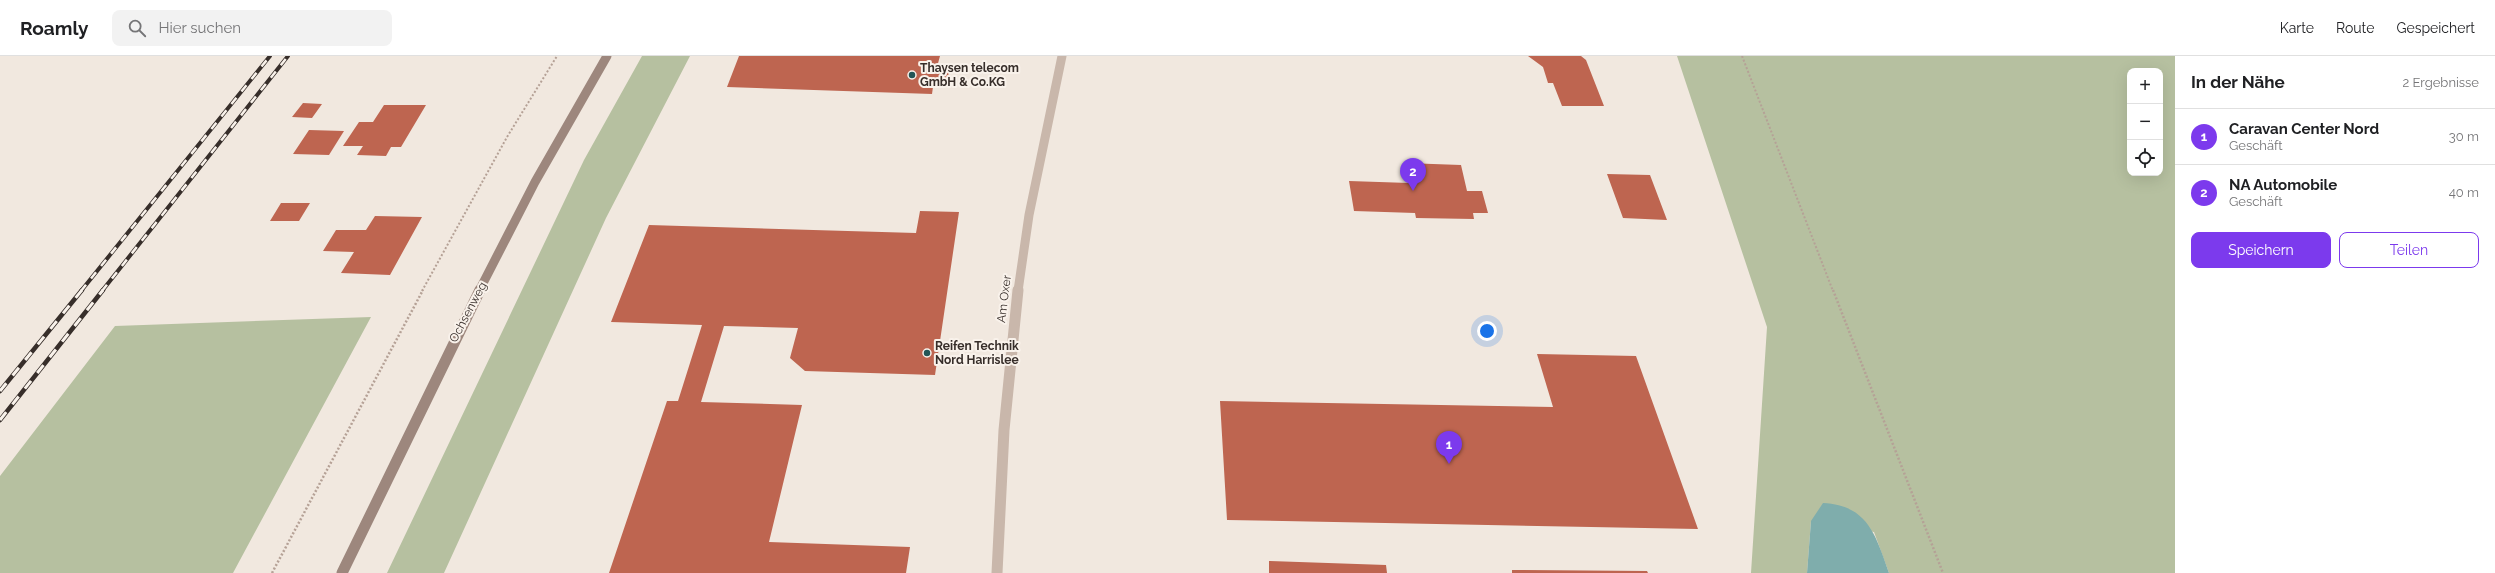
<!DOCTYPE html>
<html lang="de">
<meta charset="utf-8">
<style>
body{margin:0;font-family:Raleway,sans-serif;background:#f2f2f2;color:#202124}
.controls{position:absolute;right:12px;top:12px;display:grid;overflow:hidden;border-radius:8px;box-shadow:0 4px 16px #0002}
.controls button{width:36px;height:36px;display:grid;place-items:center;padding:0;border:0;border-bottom:1px solid #e0e0e0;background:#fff;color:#202124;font:20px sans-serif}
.you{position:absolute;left:1487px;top:275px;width:14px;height:14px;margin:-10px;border:3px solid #fff;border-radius:50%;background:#1a73e8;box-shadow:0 0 0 6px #1a73e833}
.badge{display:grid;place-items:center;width:26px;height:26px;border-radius:50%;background:#7c3aed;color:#fff;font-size:13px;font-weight:700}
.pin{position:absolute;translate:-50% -33px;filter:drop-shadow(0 1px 2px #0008)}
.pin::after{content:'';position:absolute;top:21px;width:14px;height:12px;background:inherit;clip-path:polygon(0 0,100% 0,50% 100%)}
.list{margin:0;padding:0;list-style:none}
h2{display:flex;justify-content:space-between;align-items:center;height:52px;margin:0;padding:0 16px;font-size:17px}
h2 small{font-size:13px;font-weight:400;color:#757577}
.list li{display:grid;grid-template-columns:26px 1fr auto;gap:12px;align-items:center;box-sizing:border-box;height:56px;padding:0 16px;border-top:1px solid #e0e0e0}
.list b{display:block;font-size:15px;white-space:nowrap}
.list p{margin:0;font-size:13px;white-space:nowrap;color:#757577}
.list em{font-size:13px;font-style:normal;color:#757577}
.actions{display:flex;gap:8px;padding:12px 16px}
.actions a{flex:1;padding:9px 0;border:1px solid #7c3aed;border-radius:8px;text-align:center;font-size:14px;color:#7c3aed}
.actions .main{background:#7c3aed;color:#fff}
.icon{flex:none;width:22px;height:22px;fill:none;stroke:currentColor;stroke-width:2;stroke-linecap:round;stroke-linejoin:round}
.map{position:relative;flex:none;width:2175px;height:517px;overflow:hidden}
header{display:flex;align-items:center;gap:24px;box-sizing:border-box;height:56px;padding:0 20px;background:#fff;border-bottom:1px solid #e0e0e0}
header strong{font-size:19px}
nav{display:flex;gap:22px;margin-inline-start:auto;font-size:14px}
.search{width:280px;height:36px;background:#f2f2f2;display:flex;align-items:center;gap:10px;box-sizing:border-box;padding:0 14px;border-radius:8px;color:#757577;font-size:15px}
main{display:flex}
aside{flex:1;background:#fff}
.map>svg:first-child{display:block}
.green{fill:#b6c0a0;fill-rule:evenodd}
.water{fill:#7fadac}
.building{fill:#be6550}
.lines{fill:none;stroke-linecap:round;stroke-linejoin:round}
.path-far1{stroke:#b5a196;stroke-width:2;stroke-dasharray:2 2;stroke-linecap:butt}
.path{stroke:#b5a196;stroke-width:2.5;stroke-dasharray:2 2;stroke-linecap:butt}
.street-far1{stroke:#c9b7ab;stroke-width:9}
.street{stroke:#c9b7ab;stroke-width:11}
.secondary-far1{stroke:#9d877d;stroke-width:9}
.secondary{stroke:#9d877d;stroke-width:11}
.rail-far1-casing{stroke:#372e2a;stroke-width:4}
.rail-casing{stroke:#372e2a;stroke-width:4.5}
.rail-far1{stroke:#f9f2eb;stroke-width:2.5;stroke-dasharray:8;stroke-linecap:butt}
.rail{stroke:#f9f2eb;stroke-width:3;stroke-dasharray:10;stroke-linecap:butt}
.poi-dot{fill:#225556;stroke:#f9f2eb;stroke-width:1.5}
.labels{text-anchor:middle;stroke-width:4;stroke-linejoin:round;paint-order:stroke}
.poi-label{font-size:12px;font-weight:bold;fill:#372e2a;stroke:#f9f2eb;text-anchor:start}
.street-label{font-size:12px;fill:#372e2a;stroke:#f9f2eb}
</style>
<header>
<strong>Roamly</strong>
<div class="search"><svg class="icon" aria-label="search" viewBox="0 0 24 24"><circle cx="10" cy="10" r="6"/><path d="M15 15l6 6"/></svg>Hier suchen</div>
<nav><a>Karte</a><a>Route</a><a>Gespeichert</a></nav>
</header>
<main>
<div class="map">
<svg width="2175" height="517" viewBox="0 0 2175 517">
<rect width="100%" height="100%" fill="#f1e8df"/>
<path class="green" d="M 642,0 L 690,0 L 606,162 L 444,517 L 387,517 L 584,104 Z
M 1677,0 L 2175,0 L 2175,517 L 1889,517 L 1874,476 L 1811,465 L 1807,517 L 1751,517 L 1767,271 ZM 2130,15 L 2160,15 L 2160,117 L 2130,117 Z
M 371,261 L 233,517 L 0,517 L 0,420 L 115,270 Z"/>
<path class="water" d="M 1823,447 C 1868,449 1876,480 1889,517 L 1807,517 L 1811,465 Z"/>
<path class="building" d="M 739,0 L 940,0 L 937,11 L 950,11 L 947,25 L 934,24 L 932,38 L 727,31 Z
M 1528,0 L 1581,0 L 1586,4 L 1604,50 L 1562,50 L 1553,27 L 1548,27 L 1543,11 Z
M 303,47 L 322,48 L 312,62 L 292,61 Z
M 384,49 L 426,49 L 401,91 L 391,91 L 386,100 L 357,99 L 363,90 L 343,90 L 359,66 L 373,66 Z
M 309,74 L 344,75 L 329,99 L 293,98 Z
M 1405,107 L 1461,109 L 1467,135 L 1482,135 L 1488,157 L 1473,157 L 1474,163 L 1416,162 L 1415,157 L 1354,155 L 1349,125 L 1409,127 Z
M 1607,118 L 1650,119 L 1667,164 L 1623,162 Z
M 281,147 L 310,147 L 299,165 L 270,165 Z
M 920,155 L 959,156 L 935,319 L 805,315 L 790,302 L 798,272 L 724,270 L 701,346 L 802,349 L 769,486 L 910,491 L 906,517 L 609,517 L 667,345 L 678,345 L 702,269 L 611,266 L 649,169 L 916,177 Z
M 375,160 L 422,161 L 390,219 L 341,217 L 354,196 L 323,195 L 336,174 L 366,174 Z
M 1537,298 L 1636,300 L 1698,473 L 1227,464 L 1220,345 L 1553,351 Z
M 1269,505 L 1386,509 L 1387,517 L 1269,517 Z
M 1512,514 L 1647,515 L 1648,517 L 1512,517 Z"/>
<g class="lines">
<path class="path-far1" d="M 1742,0 L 1833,235
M 422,235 L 507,81 L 557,0"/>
<path class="path" d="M 1833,234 L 1943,517
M 272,517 L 423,234"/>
<path class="street-far1" d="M 1018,235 L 1029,159 L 1062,0"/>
<path class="street" d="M 997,517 L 1004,374 L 1018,234"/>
<path class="secondary-far1" d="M 479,235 L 535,126 L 607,0"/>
<path class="secondary" d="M 342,517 L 480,234"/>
<defs>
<path id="rail-far1" d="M 81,235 L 270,0
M 102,235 L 288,0"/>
<path id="rail" d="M 0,335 L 82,234
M 0,364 L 103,234"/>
</defs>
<use href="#rail-far1" class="rail-far1-casing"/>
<use href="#rail" class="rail-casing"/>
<use href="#rail-far1" class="rail-far1"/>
<use href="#rail" class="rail"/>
</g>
<g class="poi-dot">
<circle cx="912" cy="19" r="4"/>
<circle cx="927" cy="297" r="4"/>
</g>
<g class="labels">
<g class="poi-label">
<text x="920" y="16">Thaysen telecom<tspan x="920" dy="14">GmbH &amp; Co.KG</tspan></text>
<text x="935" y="294">Reifen Technik<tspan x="935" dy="14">Nord Harrislee</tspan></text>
</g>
<g class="street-label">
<text transform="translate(1004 243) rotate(-83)" y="4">Am Oxer</text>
<text transform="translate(468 256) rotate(-62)" y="4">Ochsenweg</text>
</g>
</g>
</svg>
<div class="controls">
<button>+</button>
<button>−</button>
<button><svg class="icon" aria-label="locate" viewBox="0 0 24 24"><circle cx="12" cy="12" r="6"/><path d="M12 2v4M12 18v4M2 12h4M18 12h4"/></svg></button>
</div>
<div class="you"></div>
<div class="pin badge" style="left:1449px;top:408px">1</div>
<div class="pin badge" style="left:1413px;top:135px">2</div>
</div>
<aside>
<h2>In der Nähe<small>2 Ergebnisse</small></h2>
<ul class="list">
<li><span class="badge">1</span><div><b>Caravan Center Nord</b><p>Geschäft</p></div><em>30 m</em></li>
<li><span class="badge">2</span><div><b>NA Automobile</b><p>Geschäft</p></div><em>40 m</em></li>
</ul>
<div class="actions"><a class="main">Speichern</a><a>Teilen</a></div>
</aside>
</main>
